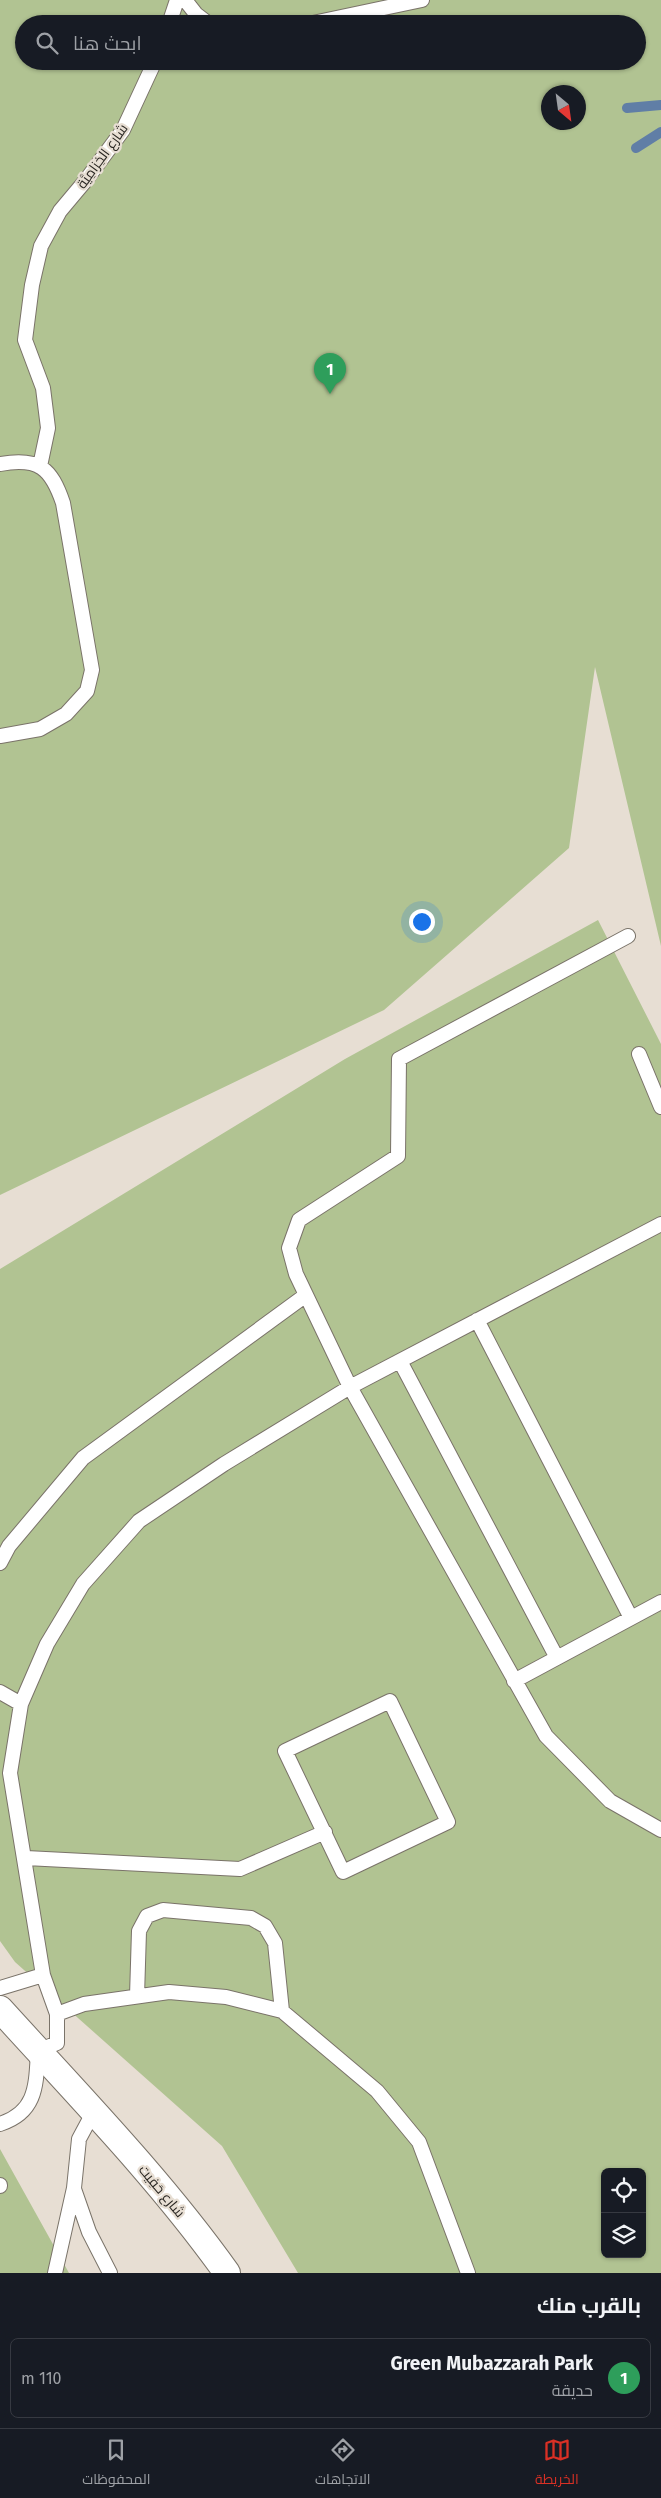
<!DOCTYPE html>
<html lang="ar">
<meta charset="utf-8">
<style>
body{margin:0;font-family:"Fira Sans",Cairo,sans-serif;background:#242831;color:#f1f3f6;direction:rtl}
.controls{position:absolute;right:15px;bottom:15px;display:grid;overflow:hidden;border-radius:8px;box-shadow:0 1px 4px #0004}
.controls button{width:45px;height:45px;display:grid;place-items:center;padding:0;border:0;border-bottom:1px solid #363941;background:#171b24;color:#f1f3f6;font:25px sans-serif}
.compass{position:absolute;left:541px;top:85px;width:45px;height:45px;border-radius:50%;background:#171b24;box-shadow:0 1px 4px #0004;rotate:151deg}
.you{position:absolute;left:421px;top:921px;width:18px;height:18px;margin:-12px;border:4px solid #fff;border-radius:50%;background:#1a73e8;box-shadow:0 0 0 8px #1a73e833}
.badge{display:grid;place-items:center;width:32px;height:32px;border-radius:50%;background:#d93025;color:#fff;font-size:16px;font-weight:700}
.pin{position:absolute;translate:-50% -41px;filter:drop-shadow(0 1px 2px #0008)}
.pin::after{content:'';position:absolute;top:26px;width:18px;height:15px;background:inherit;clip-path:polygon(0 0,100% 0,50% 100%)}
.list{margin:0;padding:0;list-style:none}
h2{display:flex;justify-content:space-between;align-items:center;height:65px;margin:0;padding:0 20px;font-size:21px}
h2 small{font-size:16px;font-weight:400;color:#9ea1a6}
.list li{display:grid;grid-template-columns:32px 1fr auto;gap:15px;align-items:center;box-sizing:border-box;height:80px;margin:0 10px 10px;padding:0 10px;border:1px solid #363941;border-radius:8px}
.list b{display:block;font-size:19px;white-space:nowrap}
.list p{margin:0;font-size:16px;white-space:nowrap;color:#9ea1a6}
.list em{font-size:16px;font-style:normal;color:#9ea1a6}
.icon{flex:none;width:28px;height:28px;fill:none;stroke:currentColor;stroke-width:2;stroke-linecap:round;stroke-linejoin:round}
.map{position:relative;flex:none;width:661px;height:2273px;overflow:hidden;direction:ltr}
.search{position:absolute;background:#171b24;box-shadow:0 1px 4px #0004;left:15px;right:15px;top:15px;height:55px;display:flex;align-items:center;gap:12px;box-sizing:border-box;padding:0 18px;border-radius:28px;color:#9ea1a6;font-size:19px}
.sheet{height:155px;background:#171b24}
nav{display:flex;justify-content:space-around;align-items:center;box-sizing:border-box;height:70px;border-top:1px solid #363941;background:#171b24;font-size:14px;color:#9ea1a6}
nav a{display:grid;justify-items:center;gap:2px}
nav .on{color:#d93025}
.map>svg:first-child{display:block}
.green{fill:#b1c392;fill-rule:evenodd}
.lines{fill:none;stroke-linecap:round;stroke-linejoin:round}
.stream{stroke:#607ea6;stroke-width:10}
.service-casing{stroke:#7a7369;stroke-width:16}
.minor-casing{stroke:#7a7369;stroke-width:28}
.service{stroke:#fff;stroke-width:14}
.minor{stroke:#fff;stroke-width:26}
.labels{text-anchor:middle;stroke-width:4.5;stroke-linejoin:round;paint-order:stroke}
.street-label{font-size:14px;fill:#292622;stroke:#e7ded3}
</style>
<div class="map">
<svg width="661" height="2273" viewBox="0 0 661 2273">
<rect width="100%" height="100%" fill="#e7ded3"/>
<path class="green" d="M 0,0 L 661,0 L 661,946 L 595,667 L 569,848 L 384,1010 L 0,1195 ZM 24,24 L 637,24 L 637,61 L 24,61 ZM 548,92 L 578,92 L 578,122 L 548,122 Z
M 598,920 L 661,1044 L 661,2273 L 298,2273 L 222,2146 L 15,1962 L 0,1941 L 0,1269 L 345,1059 ZM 605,2172 L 642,2172 L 642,2254 L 605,2254 Z
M 0,2149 L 69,2273 L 0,2273 Z"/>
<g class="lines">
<path class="stream" d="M 627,108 L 661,105
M 636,148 L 661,132"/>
<defs>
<path id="service" d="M 185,0 L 196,14 L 209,24
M 169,24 L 177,0
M 308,24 L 422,0
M 0,464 C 39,457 51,468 63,503 L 92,670 L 87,691 L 66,714 L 40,729 L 0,736
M 40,466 L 48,428 L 43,388 L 25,340 L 32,285 L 41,246 L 60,211 L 86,180 L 123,130 L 155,61
M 628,936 L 399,1059 L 398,1156 L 299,1220 L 289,1248 L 296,1274 L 350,1387 L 546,1736 L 610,1801 L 661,1830
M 639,1054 L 661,1107
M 477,1320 L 631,1618
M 400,1361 L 557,1658
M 0,1563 L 9,1546 L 83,1458 L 306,1295
M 514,1681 L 661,1602
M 0,1692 L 21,1704
M 390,1701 L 448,1822 L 343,1872 L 285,1751 Z
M 26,1858 L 240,1869 L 325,1832
M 0,1988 L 43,1975 L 10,1773 L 21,1704 L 47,1644 L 83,1584 L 139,1521 L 224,1464 L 350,1387 L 661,1224
M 137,1996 L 139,1931 L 147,1916 L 163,1910 L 251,1918 L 265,1926 L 275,1943 L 282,2011
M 57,2014 L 84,2004 L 169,1992 L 226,1997 L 282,2011 L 377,2091 L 419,2142 L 468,2273
M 0,2124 C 37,2112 36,2085 38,2051 L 57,2043 L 57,2014 L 43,1975
M 0,2185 L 0,2186
M 74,2189 L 89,2232 L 110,2273
M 55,2273 L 74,2188 L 79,2139 L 94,2111"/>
<path id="minor" d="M 0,2009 C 78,2095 160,2179 227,2273"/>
</defs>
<use href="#service" class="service-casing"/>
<use href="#minor" class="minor-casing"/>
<use href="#service" class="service"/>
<use href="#minor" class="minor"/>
</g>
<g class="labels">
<g class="street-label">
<text transform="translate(102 156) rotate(-54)" y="5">شارع الخِزامِيَّة</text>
<text transform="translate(162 2191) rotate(50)" y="5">شارع حَفِيت</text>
</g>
</g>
</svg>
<div class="controls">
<button><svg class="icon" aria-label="locate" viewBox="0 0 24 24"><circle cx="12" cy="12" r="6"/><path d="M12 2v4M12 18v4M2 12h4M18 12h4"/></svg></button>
<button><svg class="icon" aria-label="layers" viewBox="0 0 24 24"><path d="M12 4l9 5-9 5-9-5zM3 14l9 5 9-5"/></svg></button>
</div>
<svg class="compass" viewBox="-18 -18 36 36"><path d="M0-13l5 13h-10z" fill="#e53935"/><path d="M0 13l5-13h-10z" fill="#9ea1a6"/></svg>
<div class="you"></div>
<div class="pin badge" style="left:330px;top:394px;background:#2e9e5b">1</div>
<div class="search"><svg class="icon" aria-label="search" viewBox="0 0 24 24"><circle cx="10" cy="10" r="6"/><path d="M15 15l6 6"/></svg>ابحث هنا</div>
</div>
<section class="sheet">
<h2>بالقرب منك<small></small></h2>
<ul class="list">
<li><span class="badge" style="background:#2e9e5b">1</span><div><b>Green Mubazzarah Park</b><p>حديقة</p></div><em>110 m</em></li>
</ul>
</section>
<nav>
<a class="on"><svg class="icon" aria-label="map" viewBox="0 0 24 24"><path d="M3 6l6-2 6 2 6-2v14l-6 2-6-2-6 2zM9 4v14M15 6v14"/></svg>الخريطة</a>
<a><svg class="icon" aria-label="directions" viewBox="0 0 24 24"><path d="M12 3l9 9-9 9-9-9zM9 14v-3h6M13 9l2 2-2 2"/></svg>الاتجاهات</a>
<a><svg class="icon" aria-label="saved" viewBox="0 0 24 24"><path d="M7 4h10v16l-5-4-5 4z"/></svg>المحفوظات</a>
</nav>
